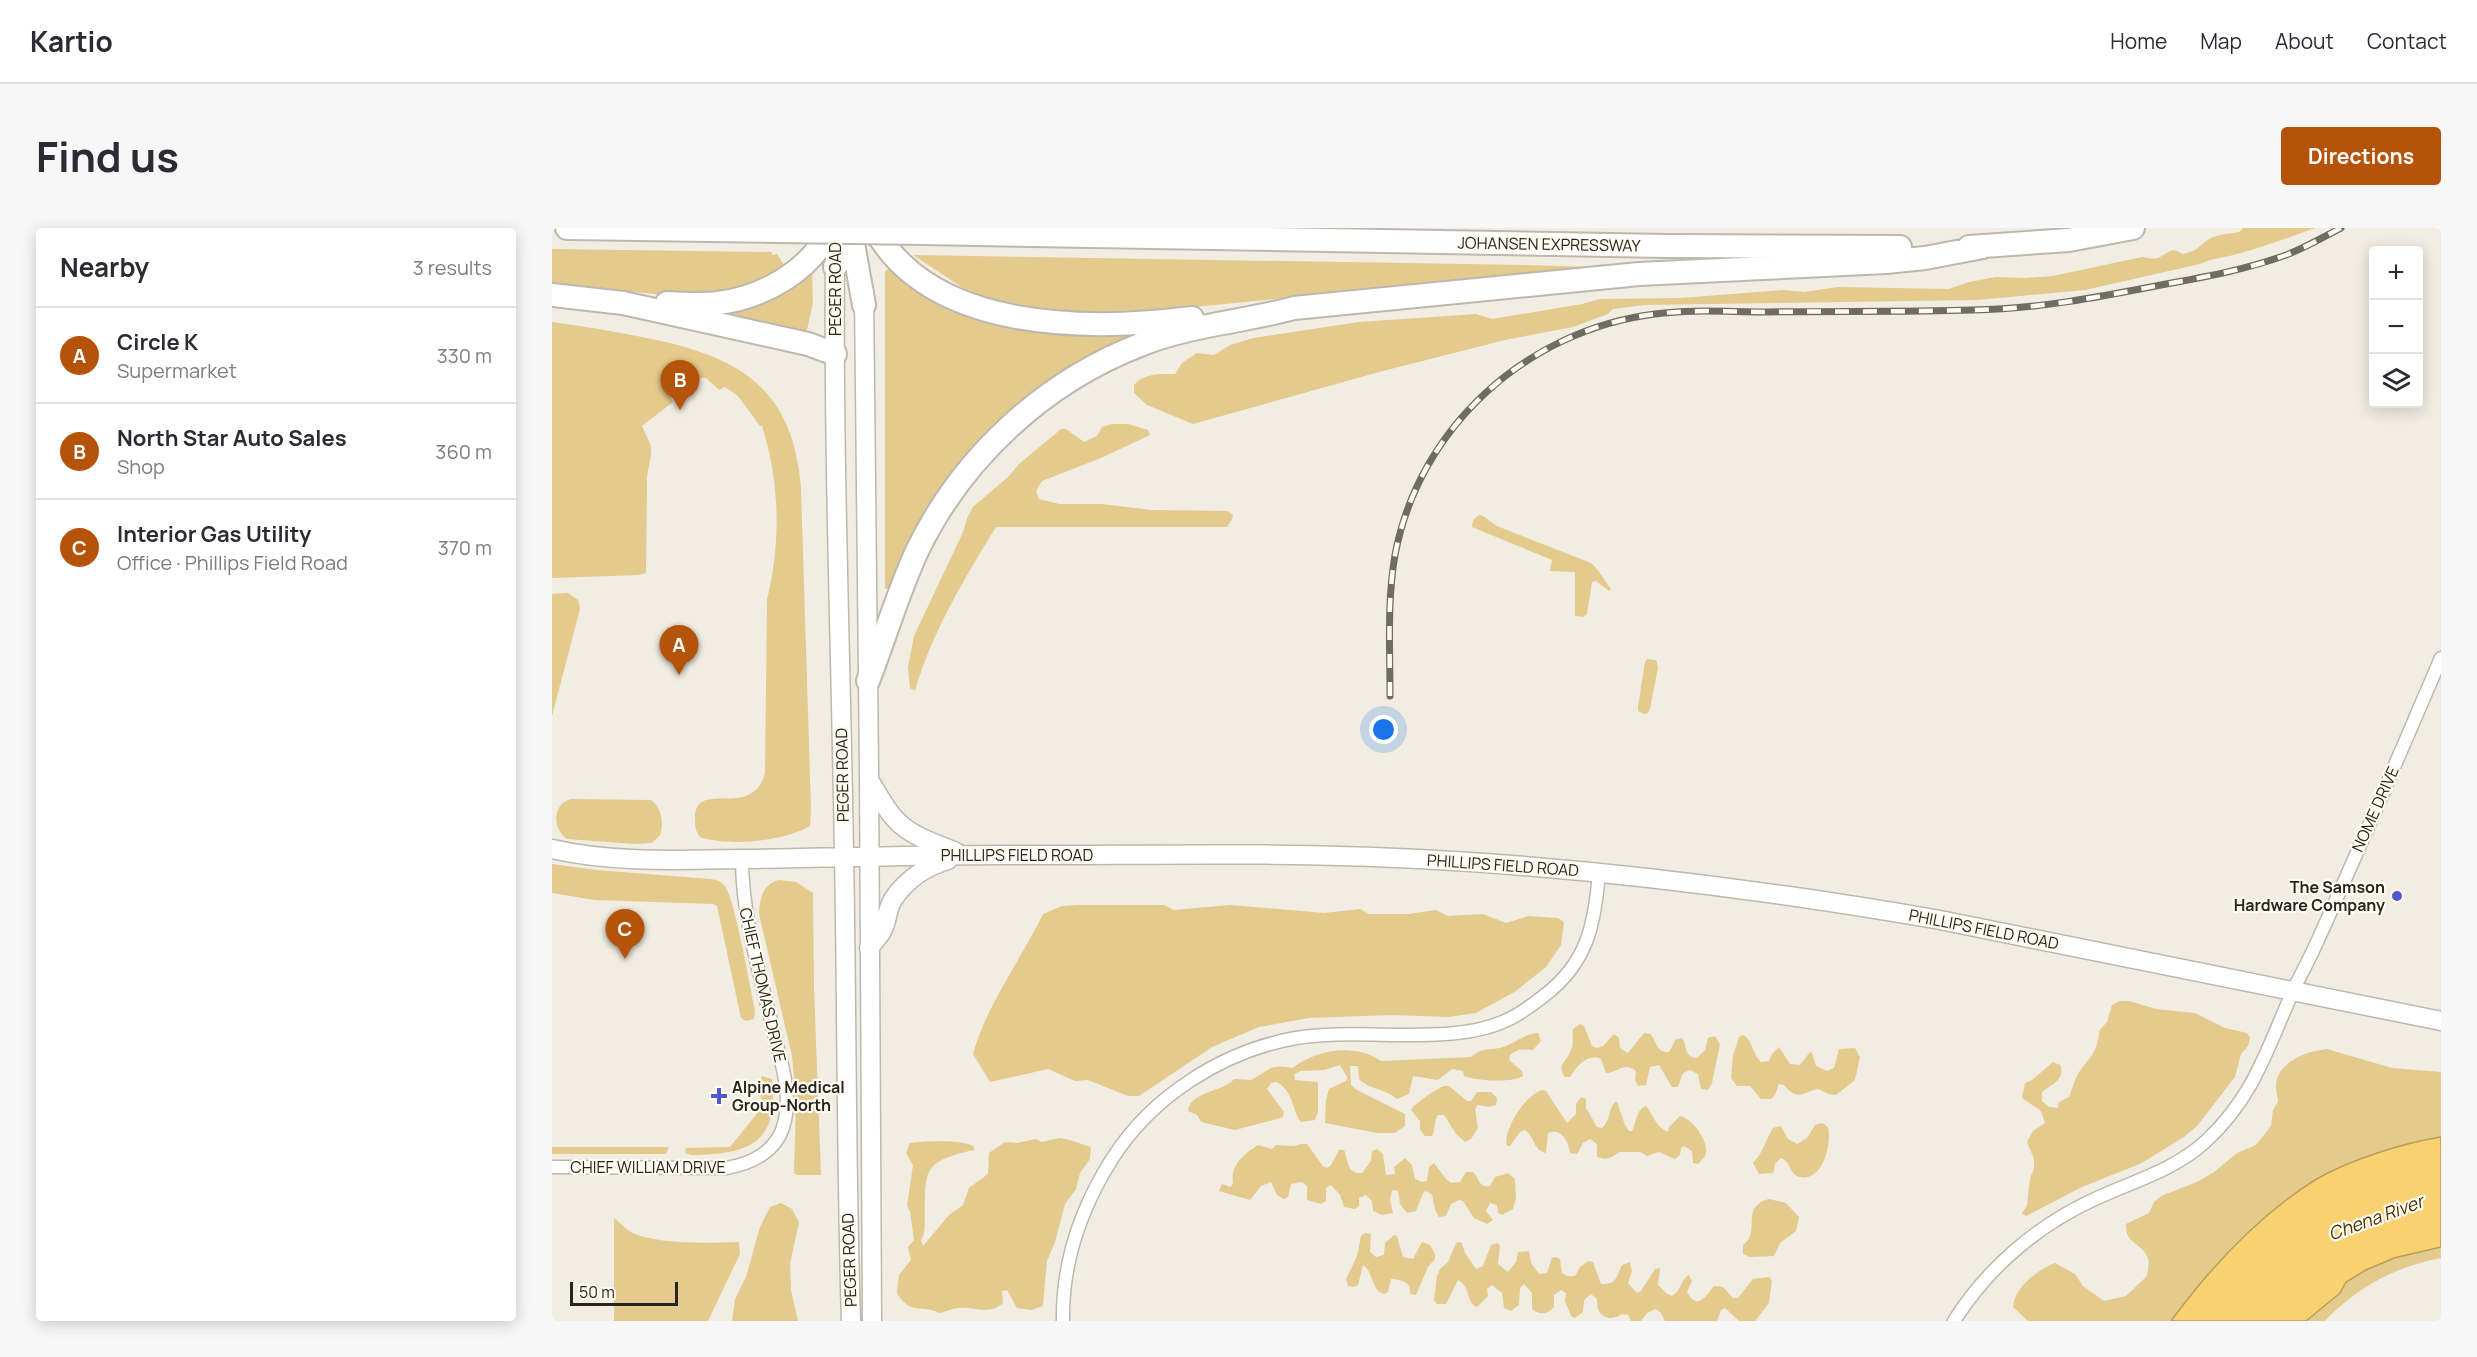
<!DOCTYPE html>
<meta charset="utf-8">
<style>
body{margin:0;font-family:Manrope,sans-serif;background:#f7f7f7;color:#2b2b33}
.controls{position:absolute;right:18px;top:18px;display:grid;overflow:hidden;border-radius:6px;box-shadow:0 3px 15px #0003}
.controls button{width:54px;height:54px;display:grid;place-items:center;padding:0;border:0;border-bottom:2px solid #e1e1e2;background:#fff;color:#2b2b33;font:30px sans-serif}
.scale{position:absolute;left:18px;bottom:15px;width:108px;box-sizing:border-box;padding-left:6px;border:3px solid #272521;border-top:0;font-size:16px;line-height:21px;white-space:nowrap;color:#272521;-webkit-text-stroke:4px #fffaf0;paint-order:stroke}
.you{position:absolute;left:832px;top:502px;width:21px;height:21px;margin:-15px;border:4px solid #fff;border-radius:50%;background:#1a73e8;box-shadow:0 0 0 9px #1a73e833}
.badge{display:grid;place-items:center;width:39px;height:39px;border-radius:50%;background:#b45309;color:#fff;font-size:20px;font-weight:700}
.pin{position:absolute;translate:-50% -50px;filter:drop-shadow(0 2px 3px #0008)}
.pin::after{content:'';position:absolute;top:32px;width:21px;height:18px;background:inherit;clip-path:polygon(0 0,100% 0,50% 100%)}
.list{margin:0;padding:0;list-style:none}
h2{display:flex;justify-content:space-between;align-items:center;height:78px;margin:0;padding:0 24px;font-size:26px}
h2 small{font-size:20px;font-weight:400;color:#7c7c81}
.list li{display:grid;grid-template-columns:39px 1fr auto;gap:18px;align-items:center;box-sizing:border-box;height:96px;padding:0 24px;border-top:2px solid #e1e1e2}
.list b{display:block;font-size:22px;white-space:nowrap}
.list p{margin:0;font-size:20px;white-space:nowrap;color:#7c7c81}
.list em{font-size:20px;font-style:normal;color:#7c7c81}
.icon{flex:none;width:33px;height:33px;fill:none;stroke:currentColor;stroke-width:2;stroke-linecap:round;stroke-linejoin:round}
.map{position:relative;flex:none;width:1889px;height:1093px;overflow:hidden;border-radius:6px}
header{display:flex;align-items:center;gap:36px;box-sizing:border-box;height:84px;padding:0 30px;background:#fff;border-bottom:2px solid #e1e1e2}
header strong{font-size:28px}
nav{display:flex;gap:33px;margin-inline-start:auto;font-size:21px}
.intro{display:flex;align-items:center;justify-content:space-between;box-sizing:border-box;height:144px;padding:0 36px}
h1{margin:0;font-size:42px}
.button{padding:15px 27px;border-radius:6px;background:#b45309;color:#fff;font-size:21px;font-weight:700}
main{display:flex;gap:36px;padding:0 36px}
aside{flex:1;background:#fff;border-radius:6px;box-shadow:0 3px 15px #0003}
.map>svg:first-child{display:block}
.green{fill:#e4ca8c}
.water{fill:#f8d170;stroke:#b99d58;stroke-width:1.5}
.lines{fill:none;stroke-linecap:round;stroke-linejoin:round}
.street-casing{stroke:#bdb8ae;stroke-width:15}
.secondary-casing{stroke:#bdb8ae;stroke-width:21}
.highway-casing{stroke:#bdb8ae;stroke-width:26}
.street{stroke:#fff;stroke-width:12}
.secondary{stroke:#fff;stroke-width:18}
.highway{stroke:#fff;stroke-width:22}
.rail-casing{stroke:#6f6c65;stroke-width:7}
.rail{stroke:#fffaf0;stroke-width:4.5;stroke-dasharray:14;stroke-linecap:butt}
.highway-bridge-casing{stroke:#bdb8ae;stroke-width:26;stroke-linecap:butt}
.highway-bridge{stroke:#fff;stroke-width:22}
.poi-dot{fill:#5157cd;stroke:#fffaf0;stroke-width:2}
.labels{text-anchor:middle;stroke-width:4.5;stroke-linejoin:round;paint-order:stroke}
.street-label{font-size:16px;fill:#272521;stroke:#fffaf0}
.poi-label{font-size:16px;font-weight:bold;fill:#272521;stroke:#fffaf0;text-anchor:end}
.water-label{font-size:18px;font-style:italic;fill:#423307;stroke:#fffaf0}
</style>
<header>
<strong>Kartio</strong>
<nav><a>Home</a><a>Map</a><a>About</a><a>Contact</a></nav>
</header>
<div class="intro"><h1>Find us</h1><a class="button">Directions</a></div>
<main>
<aside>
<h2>Nearby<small>3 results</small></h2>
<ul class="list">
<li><span class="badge">A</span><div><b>Circle K</b><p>Supermarket</p></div><em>330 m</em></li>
<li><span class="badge">B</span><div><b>North Star Auto Sales</b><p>Shop</p></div><em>360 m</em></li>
<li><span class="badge">C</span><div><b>Interior Gas Utility</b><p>Office · Phillips Field Road</p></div><em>370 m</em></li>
</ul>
</aside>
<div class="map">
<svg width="1889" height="1093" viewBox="0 0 1889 1093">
<rect width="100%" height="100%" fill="#f1ede2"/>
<path class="green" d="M 1691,0 L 1763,0 C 1738,9 1714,18 1689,25 C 1675,29 1661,30 1648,36 L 1533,62 L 1425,72 L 1093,77 L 1061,81 L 1056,86 L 1021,99 L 953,112 L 827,144 L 641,196 L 595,177 L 582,165 L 582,157 C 592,145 608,146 623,146 L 630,135 L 645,125 L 662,127 L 678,117 L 701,110 L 807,94 L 924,86 L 940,91 L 1030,76 L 1048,71 L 1129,70 L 1230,62 L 1252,64 L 1286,59 L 1397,61 L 1417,54 L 1444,49 L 1473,50 L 1501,48 L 1590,29 C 1595,30 1601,31 1606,30 C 1616,26 1619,17 1630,26 C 1648,23 1645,18 1659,10 C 1668,6 1677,6 1687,4 Z
M 0,21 L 220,24 L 220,27 L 225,26 L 232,37 L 214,49 L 188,60 L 167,66 L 113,67 L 0,56 Z
M 361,27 L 972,37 L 1046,39 L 623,81 L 533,84 L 481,79 L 431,69 L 411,60 Z
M 338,40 L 374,65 L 606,101 L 501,153 L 338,361 L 333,361 L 333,43 Z
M 255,44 L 260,46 L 261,75 L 255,102 L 252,104 L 169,88 L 170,84 Z
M 0,94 C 30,98 60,103 90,109 C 183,127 241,156 249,260 L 259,581 L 258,598 C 233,613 177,619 148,609 C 144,604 143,599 143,591 C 143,549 200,594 213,545 L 215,372 C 229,314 228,255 210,198 L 208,198 L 186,168 L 173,159 L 167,162 L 154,150 L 148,150 L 141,145 L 117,166 L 121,174 L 90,198 L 99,218 L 99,227 L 95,249 L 94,345 L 87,347 L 0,350 Z
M 560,196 L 576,196 L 596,202 L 598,207 L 549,230 L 490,253 L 484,263 L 487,271 L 507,276 L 549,276 L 600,282 L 676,283 L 681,287 L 680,291 L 675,299 L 444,299 C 412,351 380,404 363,463 L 358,460 L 356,439 L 362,408 L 411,304 L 416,288 L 421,279 L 457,248 L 467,236 L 509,201 L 514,201 L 532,214 L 545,208 L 550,199 Z
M 927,287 L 931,288 L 945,298 L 1039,335 C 1047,342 1052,352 1059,361 L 1057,363 L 1044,353 L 1040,354 L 1035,386 L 1031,389 L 1023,388 L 1023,344 L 998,343 L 1000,332 L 920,299 L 921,292 Z
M 16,365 L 26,372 L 28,381 L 0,488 L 0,366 Z
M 1095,431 L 1104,432 L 1106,439 L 1098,481 L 1096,485 L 1092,486 L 1086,483 L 1086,478 L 1093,434 Z
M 19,571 L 99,572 C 110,580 112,596 108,607 L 100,615 L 83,616 L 15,611 C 0,601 0,576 19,571 Z
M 0,636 L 44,642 L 159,651 C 164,652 169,653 172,657 C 183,669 198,760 203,782 L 202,791 L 194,793 L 189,790 L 165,678 L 161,676 L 43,672 L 0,665 Z
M 226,652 L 244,654 L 261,665 L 262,761 L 269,947 L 245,947 L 242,945 L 244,871 L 240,828 L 207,686 C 208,670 210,658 226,652 Z
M 527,677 L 612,677 L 622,682 L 679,677 L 772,685 L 808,681 L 817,686 L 856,686 L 884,682 L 896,688 L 931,686 L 954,695 L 976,688 L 1006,690 L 1012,694 L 1009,717 L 994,739 L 964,763 L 924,785 L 896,789 L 840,787 L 757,790 L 707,799 L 660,819 L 587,868 L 576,868 L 536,852 L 523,853 L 496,841 L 438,854 L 421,826 C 435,776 468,733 491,686 L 510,678 Z
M 1568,773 L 1577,773 L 1604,781 L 1643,785 L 1673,800 L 1695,805 L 1698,810 L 1696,818 L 1689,826 L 1683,849 L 1645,898 L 1632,909 L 1590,935 L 1530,959 L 1474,988 L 1470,985 L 1475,978 L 1478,950 L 1482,941 L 1482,931 L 1475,914 L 1481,903 L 1493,895 L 1489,883 L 1470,870 L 1473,855 L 1480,852 L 1501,834 L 1508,837 C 1514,851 1500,856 1490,864 L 1490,873 L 1497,879 L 1506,880 L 1507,874 L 1517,869 C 1520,861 1522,853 1526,846 C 1536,830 1547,824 1547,803 L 1555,794 L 1560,777 Z
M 1028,796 L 1032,798 L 1040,818 L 1045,820 L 1051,818 L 1062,806 L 1067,810 L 1068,820 L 1076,825 L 1092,805 L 1098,806 C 1105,813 1104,825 1117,824 L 1124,811 L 1130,810 C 1136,818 1131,829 1145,830 L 1153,822 L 1156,810 L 1163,808 L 1168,816 L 1160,855 L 1156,862 L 1149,861 L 1146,846 L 1138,842 L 1131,845 L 1126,859 L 1120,859 L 1107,837 L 1098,839 L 1094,857 L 1086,858 L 1083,852 L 1084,843 C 1072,833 1066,845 1054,845 L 1049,831 C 1035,825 1025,838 1018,849 L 1013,849 C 1004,836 1015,834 1019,822 C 1022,816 1020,808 1021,801 Z
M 986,805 L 989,813 L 981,822 C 972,821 964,821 958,827 L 957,832 L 970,843 L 971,848 C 962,855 924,853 912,848 L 911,843 L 900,841 L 886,852 L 861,848 L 857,866 L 845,871 C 834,861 816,861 807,851 L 806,838 L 798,838 L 799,857 L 805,862 L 853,886 L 853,898 L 843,905 L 825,905 L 773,895 L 774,872 L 777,861 L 794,853 L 795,849 L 788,837 L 772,842 L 749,843 L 742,846 L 743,852 L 766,854 L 766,884 L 763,892 L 749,894 C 740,883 742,864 725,854 L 719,855 L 715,861 L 732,884 L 731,889 L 725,891 L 683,902 L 649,894 L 645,887 L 636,883 C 638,863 672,864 682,851 L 699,852 C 719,842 715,836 741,840 C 764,821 804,815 829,833 L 919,829 C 933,818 937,823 951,819 C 963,815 972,806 986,805 Z
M 1191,807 C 1200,811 1201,827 1209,834 L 1217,833 L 1220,826 L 1227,819 L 1238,836 L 1248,837 L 1258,824 L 1260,825 L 1264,838 L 1275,843 L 1282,840 L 1287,821 L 1303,820 L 1308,829 L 1303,852 L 1284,867 L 1277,866 L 1266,861 C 1250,865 1245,873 1232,857 L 1227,856 L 1223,867 L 1219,871 L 1209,871 L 1198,858 L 1185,858 L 1179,850 L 1181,827 L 1187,809 Z
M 1775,821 L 1840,840 L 1889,844 L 1889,909 C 1850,916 1797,932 1763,952 C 1708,986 1657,1041 1619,1093 L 1476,1093 L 1461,1079 C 1462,1060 1485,1042 1503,1035 L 1523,1046 L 1531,1058 L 1552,1073 L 1574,1068 L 1595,1048 C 1596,1042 1598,1033 1595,1028 C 1588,1014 1573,1016 1574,996 L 1597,985 L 1602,974 L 1609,968 L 1645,954 L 1662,944 L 1685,925 L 1704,917 L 1719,898 L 1721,882 L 1726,874 C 1726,869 1724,865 1724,860 C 1723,834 1755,823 1775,821 Z
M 210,848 L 220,851 C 227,916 197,926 139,927 L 133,925 L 134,920 L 178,919 L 211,878 L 206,857 Z
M 892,858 L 897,858 L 915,873 L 919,873 L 925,864 L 939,864 L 945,870 L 944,877 L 937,879 L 926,877 L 923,881 L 926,900 L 919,911 L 913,914 L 904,906 L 892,887 L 886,887 C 881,894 884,901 880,908 L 873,908 L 868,902 L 868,893 L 859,882 C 862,876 884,861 892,858 Z
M 991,862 L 994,863 L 1015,895 L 1024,886 L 1024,876 L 1029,869 L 1034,871 L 1034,880 L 1045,899 L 1050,900 C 1059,892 1056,881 1063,874 L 1065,874 L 1073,897 L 1077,903 L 1080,903 C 1085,894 1084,881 1094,878 C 1101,887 1105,900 1116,904 L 1117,899 L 1128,888 C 1140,890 1159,915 1153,928 C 1153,929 1147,935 1146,936 L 1141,935 L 1140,923 L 1132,918 L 1129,920 L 1128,927 L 1123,931 L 1107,924 L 1095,928 L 1088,924 L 1068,924 L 1060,929 L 1053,931 L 1045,929 L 1045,916 L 1038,911 L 1031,915 L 1025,926 L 1018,925 C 1017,914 1009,899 996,905 L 994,925 C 981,922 983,909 973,902 L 968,904 L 958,918 L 955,918 C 950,903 974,865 991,862 Z
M 1270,895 L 1276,899 C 1280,915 1271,954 1248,949 C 1237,947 1239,933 1229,930 L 1223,936 L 1221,945 L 1207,946 L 1201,935 C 1211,925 1213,913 1221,900 L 1229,898 L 1236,911 L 1245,916 L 1255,910 L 1263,897 Z
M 507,910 C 518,911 528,916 539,919 L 538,931 L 528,945 L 524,961 L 513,976 L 503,1014 L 495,1033 L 491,1078 L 479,1082 L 465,1080 L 455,1062 L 450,1063 L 451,1075 C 437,1088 421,1078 407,1080 C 400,1080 394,1084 387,1085 C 371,1076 358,1088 345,1065 L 347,1047 L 359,1032 L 356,1019 L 362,1012 L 358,983 L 355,978 L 361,937 L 354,925 L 358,915 C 371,913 414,911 422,919 L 422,922 C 367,934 374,944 373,994 C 372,1002 373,1006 369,1012 L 371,1018 L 397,987 L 411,977 L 417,960 L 436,946 L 437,925 L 453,914 L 465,915 L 484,911 L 490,914 Z
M 749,916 L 755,916 L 771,938 L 775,940 L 779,937 L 787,922 L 792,922 C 797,933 794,946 810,945 L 819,933 L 820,923 L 825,921 L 831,926 L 834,947 L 843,946 L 842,939 L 853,930 L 860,937 L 863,951 L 870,954 L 875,953 L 877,939 L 882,935 L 894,951 L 899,955 L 908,954 L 914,944 L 921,944 C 927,949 926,960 938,958 L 943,949 L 956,945 L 963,951 L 964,970 L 961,981 L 950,987 L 946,985 L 945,977 L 938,975 L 934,983 L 941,992 L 935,996 L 922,990 L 911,973 L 907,972 L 899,976 L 894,988 L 887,989 L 883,982 L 880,967 L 874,963 L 871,965 L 864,983 L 855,985 L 848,976 L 846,963 L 840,962 L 838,972 L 841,985 L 830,987 L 821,983 L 820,973 L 814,967 L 807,970 L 807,978 L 803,981 L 792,979 L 788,967 L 779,957 L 774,960 L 774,973 L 769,976 L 755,972 L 755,958 L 750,954 L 739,956 L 736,969 L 732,971 L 725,967 L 719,954 L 709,958 L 698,972 L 667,963 L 670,956 L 678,959 L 681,956 C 678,937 691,927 706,917 L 720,921 L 724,917 L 743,918 Z
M 0,919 L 117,919 L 114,926 L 0,926 Z
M 1217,971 L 1234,975 L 1247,989 L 1244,1003 L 1228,1015 L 1222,1028 L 1198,1029 L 1191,1026 L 1191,1017 C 1210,1004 1187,979 1217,971 Z
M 229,975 L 240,981 L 247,994 L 238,1036 L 239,1062 L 246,1093 L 180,1093 L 183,1071 L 194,1049 L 208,999 L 218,979 Z
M 62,990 C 67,994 72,999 77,1003 C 101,1017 158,1015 187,1014 L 188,1026 L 156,1093 L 62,1093 Z
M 813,1005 L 819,1006 L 818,1024 L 824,1029 L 832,1027 L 833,1015 L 842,1007 L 845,1008 L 851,1029 L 861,1031 L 870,1014 L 878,1017 L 883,1026 L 883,1031 L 876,1039 L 864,1067 L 858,1066 C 859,1053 850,1052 839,1051 L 836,1064 L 832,1066 C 818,1061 822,1044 811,1037 L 806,1057 L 802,1059 L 796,1058 L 794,1051 L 805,1028 L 809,1008 Z
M 907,1014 L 910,1015 L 913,1025 L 924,1041 L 931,1038 L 939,1017 L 946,1015 L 948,1018 L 946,1036 L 956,1044 L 964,1034 L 966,1024 L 977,1023 L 979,1035 L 987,1046 L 995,1045 L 1000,1030 L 1004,1029 L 1008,1031 L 1010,1045 L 1015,1048 L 1023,1048 L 1028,1039 L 1036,1033 L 1041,1034 L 1049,1056 C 1065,1057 1064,1049 1070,1037 L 1078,1034 L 1080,1043 L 1076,1055 L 1085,1065 L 1089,1063 L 1103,1041 L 1108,1040 L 1106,1057 L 1114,1065 L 1120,1068 C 1129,1063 1129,1051 1137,1047 L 1140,1053 L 1135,1064 C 1146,1084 1154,1067 1162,1058 L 1171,1059 L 1181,1070 L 1186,1070 L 1201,1051 L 1217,1049 L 1220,1053 L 1217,1075 L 1203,1093 L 1187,1093 L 1173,1080 L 1169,1082 L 1165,1093 L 1113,1093 L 1109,1085 L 1104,1081 L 1095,1085 L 1089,1093 L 1079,1093 L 1076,1087 L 1070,1086 C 1060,1092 1053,1092 1046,1082 L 1045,1071 L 1039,1066 L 1032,1072 L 1031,1084 L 1023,1090 L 1019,1088 L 1013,1073 L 1014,1065 L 1009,1062 L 1002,1067 L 1002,1079 C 995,1086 989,1088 980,1081 L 980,1065 L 972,1056 L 968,1060 L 967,1077 L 959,1083 L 952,1080 L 950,1065 L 940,1057 L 935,1061 L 936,1068 L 925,1079 C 913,1074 920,1060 906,1052 L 894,1076 L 885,1076 L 882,1072 L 885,1048 L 888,1041 L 896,1034 L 904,1015 Z
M 1889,1019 L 1889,1030 C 1844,1038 1804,1060 1773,1093 L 1754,1093 L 1788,1065 L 1794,1054 L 1814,1042 L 1842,1030 Z"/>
<path class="water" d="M 1889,909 L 1889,1019 L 1842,1030 L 1814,1042 L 1794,1054 L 1788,1065 L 1754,1093 L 1619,1093 C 1658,1040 1707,987 1763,952 C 1797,932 1851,915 1889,909 Z"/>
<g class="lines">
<defs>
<path id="street" d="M 0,939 L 174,940 C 200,936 225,923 232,896 C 241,864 227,828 220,797 C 207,742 190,687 190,631
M 511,1093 C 510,1035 529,980 560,931 C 600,868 671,823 744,810 C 808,799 899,819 955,792 C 969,786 981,776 993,767 C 1036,734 1043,695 1047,644
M 1402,1093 C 1436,1039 1487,996 1545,970 C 1582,953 1622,942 1653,914 C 1702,869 1715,821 1741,763 C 1749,746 1758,730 1765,714 C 1808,620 1848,525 1889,430"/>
<path id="secondary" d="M 283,27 C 281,227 289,427 292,627 C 295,782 294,938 299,1093
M 312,63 L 317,544 L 320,1093
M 317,552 C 326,565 333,581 344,592 C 360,609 383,615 404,624
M 0,621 C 61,635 126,632 188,631 C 284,630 380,626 475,627 C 606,627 737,624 867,631 C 1042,640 1215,662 1388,692 L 1889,793
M 317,720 C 321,714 328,708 331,701 C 336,691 335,679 342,670 C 355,651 375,638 396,632"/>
<path id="highway" d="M 15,0 L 225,3
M 293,0 L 300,10 L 312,77
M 322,0 C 379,104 537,103 640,90
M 371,5 L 1115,18 L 1348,19
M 1417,19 L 1517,12 L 1581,0
M 283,39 L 303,4
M 0,67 L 71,75 L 256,116 L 283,126
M 115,75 C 132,76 149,77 166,75 C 210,70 261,42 278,0
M 316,453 C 333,409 346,364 366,321 C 411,229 492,154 588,117 C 637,97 691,94 742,80 L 1087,46 L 1334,34 L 1373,30 L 1431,19"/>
</defs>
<use href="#street" class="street-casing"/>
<use href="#secondary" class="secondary-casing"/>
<use href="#highway" class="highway-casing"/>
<use href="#street" class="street"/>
<use href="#secondary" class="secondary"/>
<use href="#highway" class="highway"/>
<defs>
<path id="rail" d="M 838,468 C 838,421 835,373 843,327 C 867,199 975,102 1103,86 C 1139,81 1177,84 1213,84 C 1283,83 1352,84 1421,82 C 1485,81 1547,69 1609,57 C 1652,49 1693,42 1734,27 C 1753,20 1771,9 1789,0"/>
</defs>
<use href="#rail" class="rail-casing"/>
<use href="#rail" class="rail"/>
<defs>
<path id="highway-bridge" d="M 225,3 L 371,5"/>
</defs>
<use href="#highway-bridge" class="highway-bridge-casing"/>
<use href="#highway-bridge" class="highway-bridge"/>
</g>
<g class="poi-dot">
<circle cx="1845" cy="668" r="6"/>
<path d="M164 859h6v6h6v6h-6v6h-6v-6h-6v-6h6z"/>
</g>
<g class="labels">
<g class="street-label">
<text transform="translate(997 16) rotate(1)" y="6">JOHANSEN EXPRESSWAY</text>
<text transform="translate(283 61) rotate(-90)" y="6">PEGER ROAD</text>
<text transform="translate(290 547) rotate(-91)" y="6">PEGER ROAD</text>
<text transform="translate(1823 581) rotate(-66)" y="6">NOME DRIVE</text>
<text x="465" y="633">PHILLIPS FIELD ROAD</text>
<text transform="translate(951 637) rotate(4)" y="6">PHILLIPS FIELD ROAD</text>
<text transform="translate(1432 701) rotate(11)" y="6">PHILLIPS FIELD ROAD</text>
<text transform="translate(211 757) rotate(77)" y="6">CHIEF THOMAS DRIVE</text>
<text x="96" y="945">CHIEF WILLIAM DRIVE</text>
<text transform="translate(297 1032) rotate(-92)" y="6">PEGER ROAD</text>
</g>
<g class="poi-label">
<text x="1833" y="665">The Samson<tspan x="1833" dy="18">Hardware Company</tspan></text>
<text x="180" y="865" text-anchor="start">Alpine Medical<tspan x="180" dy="18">Group-North</tspan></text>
</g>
<g class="water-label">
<text transform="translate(1824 990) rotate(-20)" y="6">Chena River</text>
</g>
</g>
</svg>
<div class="controls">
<button>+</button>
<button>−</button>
<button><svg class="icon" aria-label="layers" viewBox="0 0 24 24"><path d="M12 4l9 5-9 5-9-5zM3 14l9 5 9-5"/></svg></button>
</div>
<div class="scale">50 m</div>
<div class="you"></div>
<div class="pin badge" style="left:127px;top:447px">A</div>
<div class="pin badge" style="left:128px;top:182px">B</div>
<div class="pin badge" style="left:73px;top:731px">C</div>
</div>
</main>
